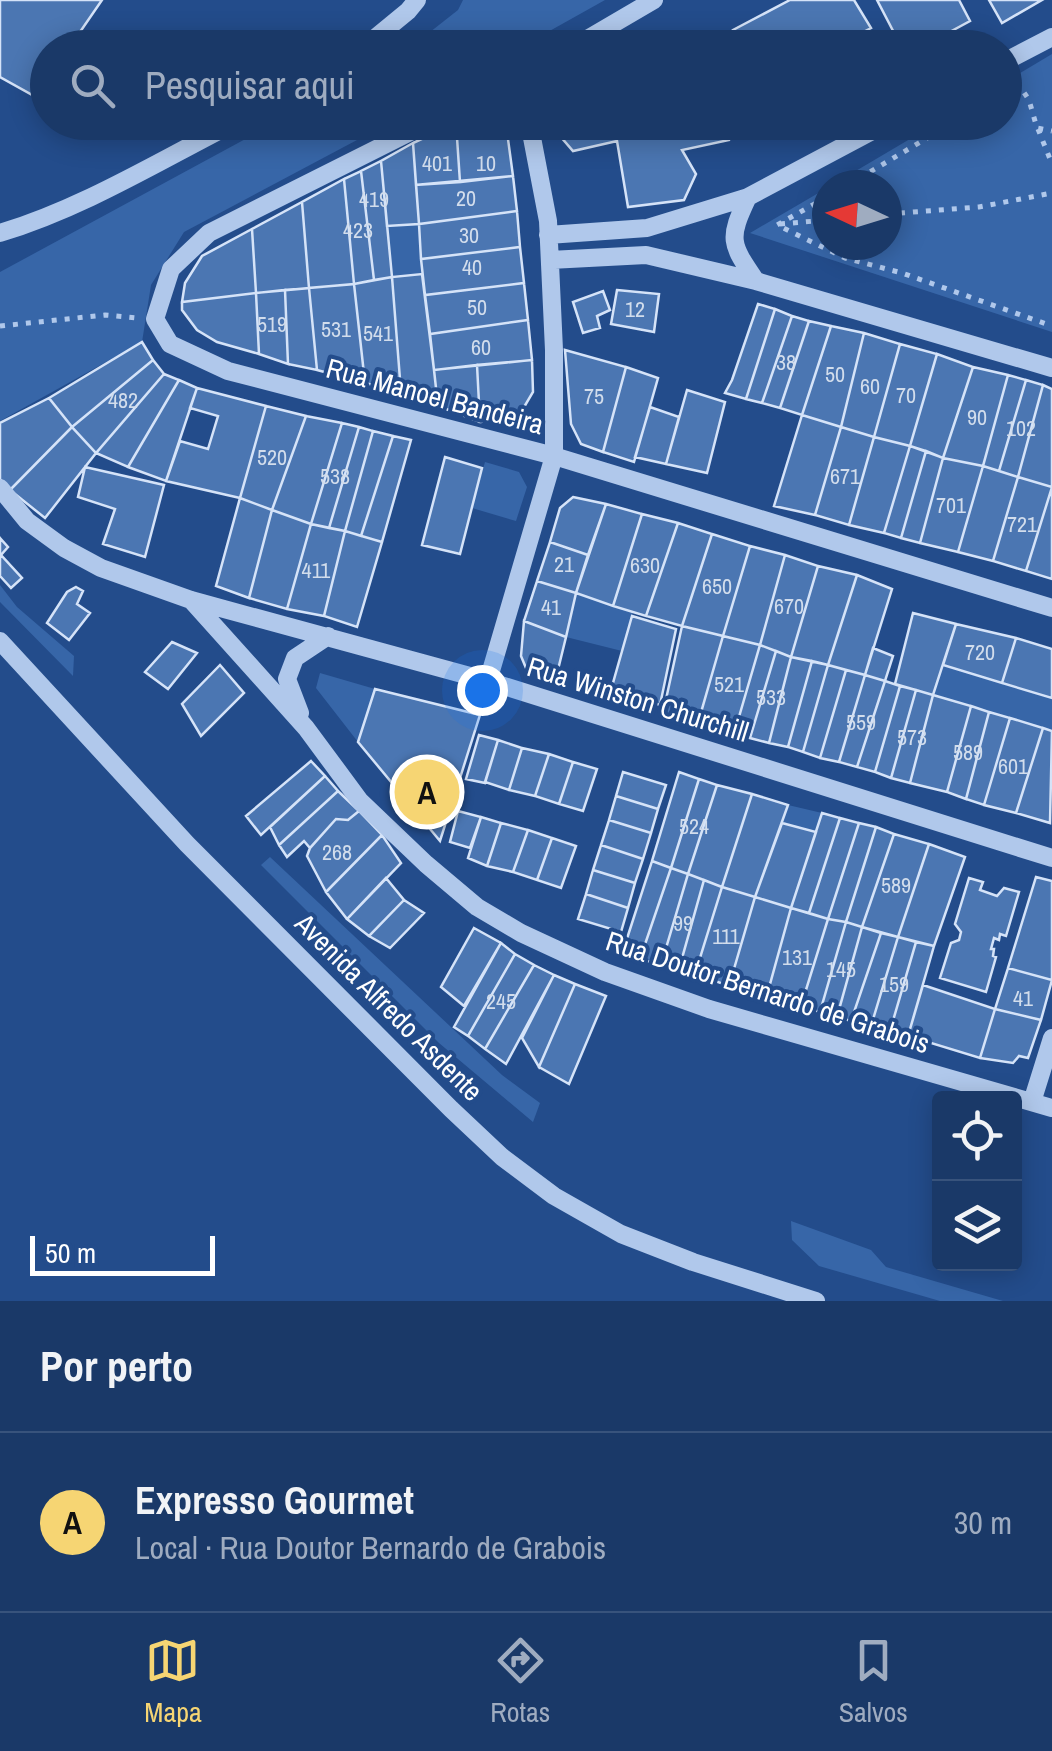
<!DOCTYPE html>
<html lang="pt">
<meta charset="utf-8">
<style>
body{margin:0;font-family:"Archivo Narrow",sans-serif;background:#23406e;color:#f1f3f6}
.controls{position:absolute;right:30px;bottom:30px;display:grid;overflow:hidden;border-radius:10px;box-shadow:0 5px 25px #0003}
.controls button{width:90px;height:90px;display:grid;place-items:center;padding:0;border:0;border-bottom:2px solid #38537c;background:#1a3968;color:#f1f3f6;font:50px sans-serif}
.compass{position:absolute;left:812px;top:170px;width:90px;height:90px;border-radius:50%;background:#1a3968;box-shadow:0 5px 25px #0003;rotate:274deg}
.scale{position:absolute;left:30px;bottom:25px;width:185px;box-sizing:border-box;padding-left:10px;border:5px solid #fff;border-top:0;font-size:28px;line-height:35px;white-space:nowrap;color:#fff;-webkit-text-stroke:8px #234c8b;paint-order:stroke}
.you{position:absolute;left:482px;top:690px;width:35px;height:35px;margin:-25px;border:8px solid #fff;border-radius:50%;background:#1a73e8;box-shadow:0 0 0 15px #1a73e833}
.badge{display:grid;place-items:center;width:65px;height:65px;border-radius:50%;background:#f6d573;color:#111;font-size:32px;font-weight:700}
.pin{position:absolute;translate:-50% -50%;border:5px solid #fff;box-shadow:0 2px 10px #0006}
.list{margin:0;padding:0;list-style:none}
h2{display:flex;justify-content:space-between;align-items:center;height:130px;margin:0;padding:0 40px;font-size:42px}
h2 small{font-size:32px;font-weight:400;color:#9facc0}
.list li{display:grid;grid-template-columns:65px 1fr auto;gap:30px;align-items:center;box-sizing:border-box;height:180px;padding:0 40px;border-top:2px solid #38537c}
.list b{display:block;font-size:38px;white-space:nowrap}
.list p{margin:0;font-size:32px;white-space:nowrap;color:#9facc0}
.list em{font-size:32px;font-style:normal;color:#9facc0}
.icon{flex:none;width:55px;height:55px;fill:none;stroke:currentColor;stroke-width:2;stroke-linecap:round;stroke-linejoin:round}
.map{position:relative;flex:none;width:1052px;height:1301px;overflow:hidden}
.search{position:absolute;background:#1a3968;box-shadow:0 5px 25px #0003;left:30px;right:30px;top:30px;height:110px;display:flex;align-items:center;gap:25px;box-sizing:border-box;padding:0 35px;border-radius:55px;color:#9facc0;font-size:38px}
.sheet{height:310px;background:#1a3968}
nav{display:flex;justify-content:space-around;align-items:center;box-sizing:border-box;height:140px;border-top:2px solid #38537c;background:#1a3968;font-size:28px;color:#9facc0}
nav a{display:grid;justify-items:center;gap:5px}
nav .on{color:#f6d573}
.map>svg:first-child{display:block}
.green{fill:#3766a8}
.building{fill:#4b76b2;stroke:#d5e3f8;stroke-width:2.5}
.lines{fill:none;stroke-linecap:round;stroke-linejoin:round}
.path{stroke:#b0c8eb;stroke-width:5;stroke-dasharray:5 8;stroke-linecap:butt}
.minor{stroke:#b0c8eb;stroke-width:18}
.labels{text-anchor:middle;stroke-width:8;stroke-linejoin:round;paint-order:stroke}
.number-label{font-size:22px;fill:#d2ddec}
.street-label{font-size:28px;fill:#fff;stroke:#234c8b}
</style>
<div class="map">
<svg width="1052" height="1301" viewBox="0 0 1052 1301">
<rect width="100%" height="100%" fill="#234c8b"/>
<path class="green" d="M 463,0 L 605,0 L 521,47 L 411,47 L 458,10 Z
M 1052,54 L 1052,332 L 750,233 L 827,188 L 827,245 L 887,245 L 887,185 L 832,185 L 937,123 L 1004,122 L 1005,82 Z
M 275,123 L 389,123 L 184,232 L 151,285 L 142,342 L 0,421 L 0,272 Z
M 419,224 L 422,274 L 392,277 L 387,226 Z
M 485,462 L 519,472 L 527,487 L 516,521 L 472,508 Z
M 0,585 L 17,607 L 74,656 L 73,676 L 0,602 Z
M 576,593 L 633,612 L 622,651 L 566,637 Z
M 943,665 L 1052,698 L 1052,731 L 933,695 Z
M 320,673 L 375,689 L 358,742 L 316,688 Z
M 788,805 L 822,813 L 816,832 L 782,823 Z
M 270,857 L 502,1075 L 540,1103 L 533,1122 L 439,1043 L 261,865 Z
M 791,1221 L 871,1250 L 886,1267 L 1003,1301 L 940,1301 L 819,1266 L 792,1240 Z"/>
<path class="building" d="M 0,0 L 102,0 L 69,48 L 48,48 L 48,79 L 36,97 L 0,77 Z
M 790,0 L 854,0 L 871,28 L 833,48 L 741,48 L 733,30 Z
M 877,0 L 959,0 L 970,21 L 920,48 L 902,48 Z
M 989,0 L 1042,0 L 1002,23 Z
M 661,34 L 674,35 L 679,48 L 615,48 Z
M 490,122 L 508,139 L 513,176 L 460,182 L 456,123 Z
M 548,122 L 736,122 L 731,126 L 729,140 L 682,150 L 696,174 L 684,200 L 628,207 L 617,141 L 573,151 Z
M 456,123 L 460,182 L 416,185 L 413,143 Z
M 413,143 L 419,224 L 387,226 L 381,161 Z
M 381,161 L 392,277 L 374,280 L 361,171 Z
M 361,171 L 374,280 L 354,284 L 344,179 Z
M 513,176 L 517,211 L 419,224 L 416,185 Z
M 344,179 L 354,284 L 309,288 L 302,202 Z
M 302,202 L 309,288 L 256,293 L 252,229 Z
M 517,211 L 520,247 L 421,259 L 419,224 Z
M 252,229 L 256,293 L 182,302 L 185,283 L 202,256 Z
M 520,247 L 524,283 L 425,295 L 421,259 Z
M 422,274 L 434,370 L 438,406 L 401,392 L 392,277 Z
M 392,277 L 401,392 L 365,383 L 354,284 Z
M 524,283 L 528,320 L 430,334 L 425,295 Z
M 354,284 L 365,383 L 317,370 L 309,288 Z
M 309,288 L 317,370 L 288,364 L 285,290 Z
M 285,290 L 288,364 L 259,354 L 256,293 Z
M 617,290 L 659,294 L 654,332 L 611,324 Z
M 603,291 L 610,310 L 597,316 L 600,328 L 583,333 L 573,302 Z
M 256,293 L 259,354 L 217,342 L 197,330 L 182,310 L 182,302 Z
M 758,304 L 775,309 L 746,399 L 725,393 L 732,380 Z
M 775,309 L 792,316 L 762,403 L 746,399 Z
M 792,316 L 809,321 L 780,408 L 762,403 Z
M 528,320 L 532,360 L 434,370 L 430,334 Z
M 809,321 L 831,326 L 802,415 L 780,408 Z
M 831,326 L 864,333 L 841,427 L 802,415 Z
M 864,333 L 900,344 L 874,437 L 841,427 Z
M 142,342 L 153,360 L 72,427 L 49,398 Z
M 900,344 L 937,354 L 910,446 L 874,437 Z
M 565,350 L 626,367 L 603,452 L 581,444 L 571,424 Z
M 937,354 L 973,367 L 943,458 L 910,446 Z
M 153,360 L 164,374 L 96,453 L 72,427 Z
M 532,360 L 533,392 L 520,414 L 510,419 L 480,422 L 477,365 Z
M 477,365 L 480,422 L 438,406 L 434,370 Z
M 626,367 L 658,378 L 634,462 L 603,452 Z
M 973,367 L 1008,375 L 983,466 L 943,458 Z
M 164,374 L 179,380 L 128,467 L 96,453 Z
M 1008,375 L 1026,380 L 999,471 L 983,466 Z
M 179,380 L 197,388 L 166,481 L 128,467 Z
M 1026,380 L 1043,385 L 1018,477 L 999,471 Z
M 1043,385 L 1052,389 L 1052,487 L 1018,477 Z
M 197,388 L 266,406 L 240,498 L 166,481 L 180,441 L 208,449 L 218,416 L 190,408 Z
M 687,390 L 725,402 L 707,473 L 666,464 Z
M 49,398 L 72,427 L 10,490 L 0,479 L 0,423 Z
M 266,406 L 306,416 L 272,510 L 240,498 Z
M 650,407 L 679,417 L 666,464 L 635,457 Z
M 802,415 L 841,427 L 815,515 L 774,506 Z
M 306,416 L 342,423 L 311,524 L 272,510 Z
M 342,423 L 359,427 L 329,528 L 311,524 Z
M 72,427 L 96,453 L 45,518 L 10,490 Z
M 359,427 L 373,431 L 345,531 L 329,528 Z
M 841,427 L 874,437 L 849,525 L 815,515 Z
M 373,431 L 393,436 L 361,536 L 345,531 Z
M 393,436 L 411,440 L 382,542 L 361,536 Z
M 874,437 L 910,446 L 884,533 L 849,525 Z
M 910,446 L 926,451 L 901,538 L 884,533 Z
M 926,451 L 943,458 L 920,543 L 901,538 Z
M 445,457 L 482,468 L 460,554 L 422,545 Z
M 943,458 L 983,466 L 958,552 L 920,543 Z
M 983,466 L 1018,477 L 993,561 L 958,552 Z
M 85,467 L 164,485 L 145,557 L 103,544 L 115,509 L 78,497 Z
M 1018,477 L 1052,487 L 1026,571 L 993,561 Z
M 1052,487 L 1052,579 L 1026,571 Z
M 573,497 L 606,504 L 588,555 L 550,542 L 560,508 Z
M 240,498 L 272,510 L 249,598 L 216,586 Z
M 606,504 L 642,514 L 613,606 L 576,593 Z
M 272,510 L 311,524 L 287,609 L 249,598 Z
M 642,514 L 678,523 L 646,616 L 613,606 Z
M 678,523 L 712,534 L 682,626 L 646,616 Z
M 311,524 L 345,531 L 324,616 L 287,609 Z
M 345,531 L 382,542 L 357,627 L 324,616 Z
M 712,534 L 750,546 L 723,636 L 682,626 Z
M 0,538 L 8,547 L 1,555 L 22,578 L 11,588 L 0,576 Z
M 550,542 L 588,555 L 576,593 L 537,581 Z
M 750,546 L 785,555 L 760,645 L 723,636 Z
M 785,555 L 818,566 L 791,657 L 760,645 Z
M 818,566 L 857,575 L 828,665 L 791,657 Z
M 857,575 L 892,589 L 865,675 L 828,665 Z
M 537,581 L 576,593 L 566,637 L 524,621 Z
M 76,587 L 83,591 L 77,604 L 90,613 L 69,640 L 47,623 L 67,592 Z
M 913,613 L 956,624 L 933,695 L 895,684 Z
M 632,616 L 676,629 L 660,705 L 611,690 Z
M 524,621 L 566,637 L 555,682 L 526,668 L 521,656 Z
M 956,624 L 1016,638 L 1002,683 L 943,665 Z
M 682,626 L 723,636 L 698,723 L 663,713 Z
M 723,636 L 760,645 L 734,734 L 698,723 Z
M 1016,638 L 1052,649 L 1052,698 L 1002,683 Z
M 172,642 L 197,653 L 168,689 L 145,672 Z
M 760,645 L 776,651 L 750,738 L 734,734 Z
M 873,648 L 893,656 L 885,681 L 865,675 Z
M 776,651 L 791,657 L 769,743 L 750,738 Z
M 791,657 L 812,661 L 788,747 L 769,743 Z
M 812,661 L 828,665 L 803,752 L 788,747 Z
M 220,665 L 244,693 L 201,736 L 182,704 Z
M 828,665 L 846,670 L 820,758 L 803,752 Z
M 846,670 L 865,675 L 839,762 L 820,758 Z
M 865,675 L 885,681 L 857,767 L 839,762 Z
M 885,681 L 900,686 L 875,772 L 857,767 Z
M 900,686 L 916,690 L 891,778 L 875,772 Z
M 375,689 L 480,715 L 440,841 L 358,742 Z
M 916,690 L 933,695 L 910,783 L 891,778 Z
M 933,695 L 971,706 L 947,792 L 910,783 Z
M 971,706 L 989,712 L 966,799 L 947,792 Z
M 989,712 L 1010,718 L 984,805 L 966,799 Z
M 1010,718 L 1043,728 L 1016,813 L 984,805 Z
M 1043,728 L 1052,731 L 1050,823 L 1016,813 Z
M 479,735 L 498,740 L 485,783 L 466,779 Z
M 498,740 L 522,748 L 509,790 L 485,782 Z
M 522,748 L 549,754 L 535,796 L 509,790 Z
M 549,754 L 573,762 L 559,804 L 535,796 Z
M 311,761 L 325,776 L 261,835 L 246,816 Z
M 573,762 L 597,769 L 583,811 L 559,804 Z
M 623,772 L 666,785 L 658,809 L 616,796 Z
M 679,772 L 699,779 L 671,868 L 652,861 Z
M 325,776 L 338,791 L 279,845 L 270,827 Z
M 699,779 L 717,785 L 688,874 L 671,868 Z
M 717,785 L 752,794 L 722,887 L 688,874 Z
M 338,791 L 359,811 L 348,820 L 336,819 L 310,848 L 304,841 L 287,857 L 279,845 Z
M 752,794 L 788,805 L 755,897 L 722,887 Z
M 616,796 L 658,809 L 651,833 L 609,820 Z
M 359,811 L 382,835 L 326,892 L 307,856 L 310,848 L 336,819 L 348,820 Z
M 458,811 L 481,817 L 470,848 L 450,842 Z
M 822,813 L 840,818 L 809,913 L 791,908 Z
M 481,817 L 501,823 L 487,866 L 468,858 Z
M 840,818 L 859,823 L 828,919 L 809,913 Z
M 609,820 L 651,833 L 643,859 L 601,845 Z
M 501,823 L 528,830 L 513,872 L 487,866 Z
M 782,823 L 816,832 L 791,908 L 755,897 Z
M 859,823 L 876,827 L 846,922 L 828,919 Z
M 876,827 L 894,834 L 862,927 L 846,922 Z
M 528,830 L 552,838 L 537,880 L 513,872 Z
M 894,834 L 929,844 L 898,937 L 862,927 Z
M 382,835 L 401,863 L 347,919 L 326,892 Z
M 552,838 L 576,846 L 561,888 L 537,880 Z
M 929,844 L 965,857 L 934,946 L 898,937 Z
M 601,845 L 643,859 L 635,883 L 593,870 Z
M 652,861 L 671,868 L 640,959 L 622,954 Z
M 671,868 L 688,874 L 661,965 L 640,959 Z
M 593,870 L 635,883 L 628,908 L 586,894 Z
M 688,874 L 704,880 L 679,969 L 661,965 Z
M 1036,877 L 1052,881 L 1052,980 L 1008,968 Z
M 386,878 L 404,900 L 369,936 L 347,919 Z
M 969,878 L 983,882 L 980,890 L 997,896 L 1004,888 L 1019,892 L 1006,936 L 1000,934 L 999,940 L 994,938 L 991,949 L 994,949 L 993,956 L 996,957 L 986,992 L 940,978 L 951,943 L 959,940 L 961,932 L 955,924 Z
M 704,880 L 722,887 L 695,974 L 679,969 Z
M 722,887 L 755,897 L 729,986 L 695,974 Z
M 586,894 L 628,908 L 621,932 L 578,919 Z
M 755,897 L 791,908 L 767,995 L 729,986 Z
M 404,900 L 424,913 L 390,948 L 369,936 Z
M 791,908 L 828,919 L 801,1006 L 767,995 Z
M 828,919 L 846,922 L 820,1012 L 801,1006 Z
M 846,922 L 862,927 L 837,1017 L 820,1012 Z
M 862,927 L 881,933 L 851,1021 L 837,1017 Z
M 474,928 L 501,943 L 464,1006 L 441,987 Z
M 881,933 L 898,937 L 871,1026 L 851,1021 Z
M 898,937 L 916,942 L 890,1031 L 871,1026 Z
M 916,942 L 934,946 L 908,1036 L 890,1031 Z
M 501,943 L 515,954 L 468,1036 L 454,1027 Z
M 515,954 L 534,965 L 485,1049 L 468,1036 Z
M 534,965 L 554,975 L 506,1064 L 485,1049 Z
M 1008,968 L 1052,980 L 1041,1020 L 995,1009 Z
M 554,975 L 575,984 L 539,1067 L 522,1038 Z
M 575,984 L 606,996 L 569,1084 L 539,1067 Z
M 923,985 L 995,1009 L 980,1058 L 908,1036 Z
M 995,1009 L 1041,1020 L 1028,1058 L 1019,1056 L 1013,1063 L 980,1058 Z"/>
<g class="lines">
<path class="path" d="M 1017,82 L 1029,100 L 1037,128 L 1052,131
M 1004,90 L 1019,81
M 1038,129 L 1052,164
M 848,185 L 954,122
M 827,197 L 777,225 L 845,258 L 902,273 L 1052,326
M 887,214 L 979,207 L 1052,193
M 780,224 L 827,220
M 0,326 L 105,315 L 136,318"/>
<path class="minor" d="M 363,48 L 408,11 L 417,0
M 572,48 L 654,0
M 1004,62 L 1052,37
M 430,122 L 209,233 L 171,269 L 155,319 L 170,344 L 228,371 L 554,456 L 1052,608
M 748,197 C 728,239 730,243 756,281
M 0,233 C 83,208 159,161 236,122
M 548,235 L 647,228 L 748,197 L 889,122
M 550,260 L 646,255 L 756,281 L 1052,368
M 0,488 L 27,521 L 64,548 L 101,568 L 191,600 L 488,681 L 1052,858
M 192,601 L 306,728 L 360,801 L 426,864 L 477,907 L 521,933 L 605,972 L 709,1009 L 1052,1108
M 0,641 L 187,844 L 451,1109 L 502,1157 L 554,1196 L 621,1234 L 693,1262 L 816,1301
M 488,681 L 554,456 L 554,350 L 548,221 L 529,122
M 300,713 L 287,679 L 295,658 L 328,636
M 1032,1102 L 1052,1038"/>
</g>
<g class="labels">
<g class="number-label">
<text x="437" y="171">401</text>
<text x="486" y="171">10</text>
<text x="466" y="206">20</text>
<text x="374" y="207">419</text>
<text x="358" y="238">423</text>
<text x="469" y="243">30</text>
<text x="472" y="275">40</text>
<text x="477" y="315">50</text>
<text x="635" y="317">12</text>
<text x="272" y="332">519</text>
<text x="336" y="337">531</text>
<text x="378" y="341">541</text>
<text x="481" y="355">60</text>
<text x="786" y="370">38</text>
<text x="835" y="382">50</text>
<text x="870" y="394">60</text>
<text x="906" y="403">70</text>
<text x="594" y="404">75</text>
<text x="123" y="408">482</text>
<text x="977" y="425">90</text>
<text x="1021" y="436">102</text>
<text x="272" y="465">520</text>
<text x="335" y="484">538</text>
<text x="845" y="484">671</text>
<text x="951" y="513">701</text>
<text x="1022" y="532">721</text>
<text x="564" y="572">21</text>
<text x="645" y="573">630</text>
<text x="316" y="578">411</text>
<text x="717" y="594">650</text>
<text x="789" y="614">670</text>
<text x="551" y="615">41</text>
<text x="980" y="660">720</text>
<text x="729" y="692">521</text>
<text x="771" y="705">533</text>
<text x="861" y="730">559</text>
<text x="912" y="745">573</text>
<text x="968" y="760">589</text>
<text x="1013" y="774">601</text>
<text x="694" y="834">524</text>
<text x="337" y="860">268</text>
<text x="896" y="893">589</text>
<text x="683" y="931">99</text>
<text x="726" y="944">111</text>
<text x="797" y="965">131</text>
<text x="841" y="977">145</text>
<text x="894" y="992">159</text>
<text x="1023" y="1006">41</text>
<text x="501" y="1009">245</text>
</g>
<g class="street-label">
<text transform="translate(435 396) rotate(15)" y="10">Rua Manoel Bandeira</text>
<text transform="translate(638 699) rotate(17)" y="10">Rua Winston Churchill</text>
<text transform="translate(768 992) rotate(18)" y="10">Rua Doutor Bernardo de Grabois</text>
<text transform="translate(389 1007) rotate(45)" y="10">Avenida Alfredo Asdente</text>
</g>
</g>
</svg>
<div class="controls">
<button><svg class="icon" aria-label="locate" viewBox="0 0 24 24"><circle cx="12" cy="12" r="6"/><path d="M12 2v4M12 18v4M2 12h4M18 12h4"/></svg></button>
<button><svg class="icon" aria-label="layers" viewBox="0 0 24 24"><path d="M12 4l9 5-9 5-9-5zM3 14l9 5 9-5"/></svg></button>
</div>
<svg class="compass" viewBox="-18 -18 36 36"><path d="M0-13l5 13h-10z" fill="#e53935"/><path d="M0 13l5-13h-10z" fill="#9facc0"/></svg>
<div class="scale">50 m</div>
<div class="you"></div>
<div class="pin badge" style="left:427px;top:792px">A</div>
<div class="search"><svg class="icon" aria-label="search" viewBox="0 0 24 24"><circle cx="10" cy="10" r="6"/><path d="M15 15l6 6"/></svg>Pesquisar aqui</div>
</div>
<section class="sheet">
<h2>Por perto<small></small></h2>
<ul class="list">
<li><span class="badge">A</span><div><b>Expresso Gourmet</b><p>Local · Rua Doutor Bernardo de Grabois</p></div><em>30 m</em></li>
</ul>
</section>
<nav>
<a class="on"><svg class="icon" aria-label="map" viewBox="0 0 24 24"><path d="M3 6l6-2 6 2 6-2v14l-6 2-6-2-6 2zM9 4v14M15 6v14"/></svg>Mapa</a>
<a><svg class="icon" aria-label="directions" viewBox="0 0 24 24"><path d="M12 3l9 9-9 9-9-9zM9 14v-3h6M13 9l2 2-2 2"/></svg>Rotas</a>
<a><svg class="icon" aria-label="saved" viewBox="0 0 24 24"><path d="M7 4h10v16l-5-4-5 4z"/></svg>Salvos</a>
</nav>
